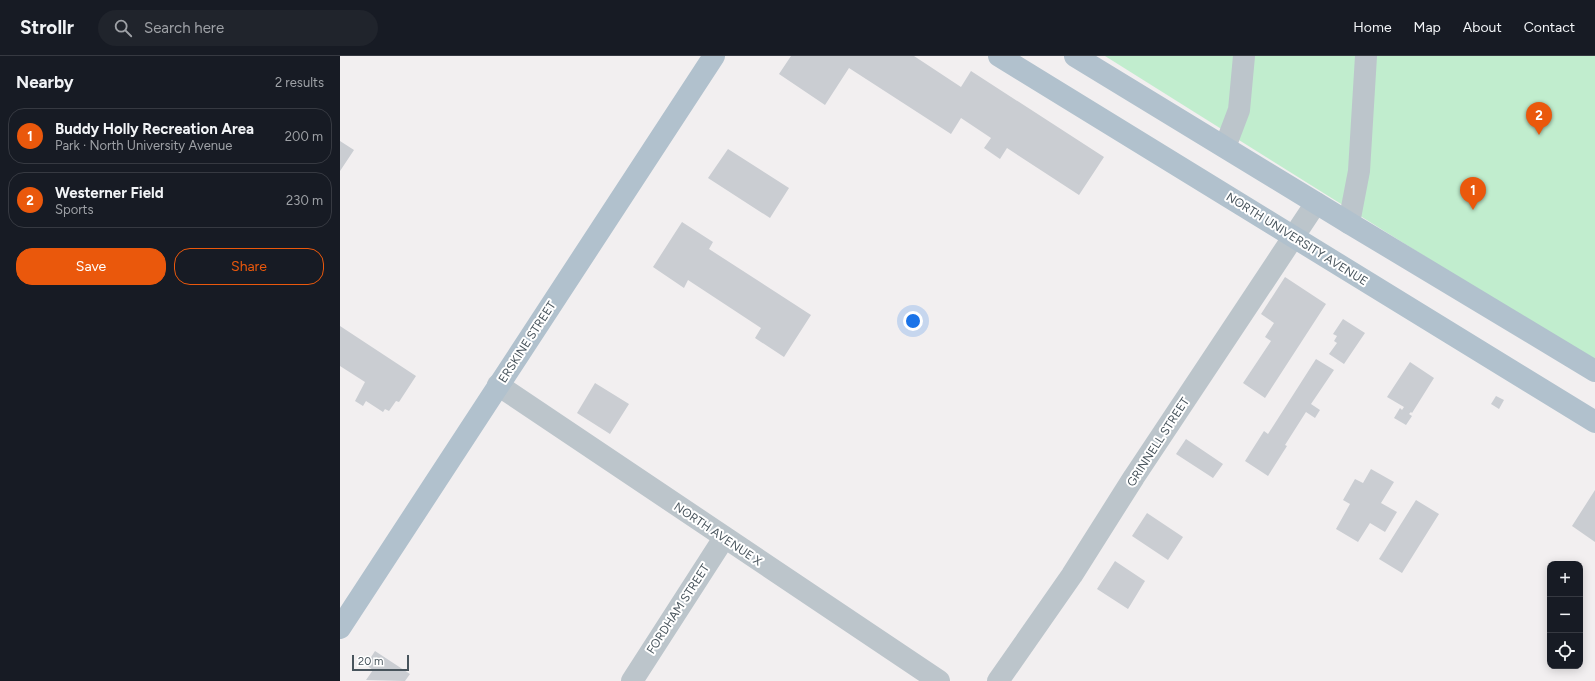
<!DOCTYPE html>
<meta charset="utf-8">
<style>
body{margin:0;font-family:Figtree,sans-serif;background:#20242c;color:#f1f3f6}
.controls{position:absolute;right:12px;bottom:12px;display:grid;overflow:hidden;border-radius:8px;box-shadow:0 2px 10px #0003}
.controls button{width:36px;height:36px;display:grid;place-items:center;padding:0;border:0;border-bottom:1px solid #363941;background:#171b24;color:#f1f3f6;font:20px sans-serif}
.scale{position:absolute;left:12px;bottom:10px;width:57px;box-sizing:border-box;padding-left:4px;border:2px solid #48545c;border-top:0;font-size:11px;line-height:14px;white-space:nowrap;color:#48545c;-webkit-text-stroke:3px #fff;paint-order:stroke}
.you{position:absolute;left:573px;top:265px;width:14px;height:14px;margin:-10px;border:3px solid #fff;border-radius:50%;background:#1a73e8;box-shadow:0 0 0 6px #1a73e833}
.badge{display:grid;place-items:center;width:26px;height:26px;border-radius:50%;background:#ea580c;color:#fff;font-size:13px;font-weight:700}
.pin{position:absolute;translate:-50% -33px;filter:drop-shadow(0 1px 2px #0008)}
.pin::after{content:'';position:absolute;top:21px;width:14px;height:12px;background:inherit;clip-path:polygon(0 0,100% 0,50% 100%)}
.list{margin:0;padding:0;list-style:none}
h2{display:flex;justify-content:space-between;align-items:center;height:52px;margin:0;padding:0 16px;font-size:17px}
h2 small{font-size:13px;font-weight:400;color:#9ea1a6}
.list li{display:grid;grid-template-columns:26px 1fr auto;gap:12px;align-items:center;box-sizing:border-box;height:56px;margin:0 8px 8px;padding:0 8px;border:1px solid #363941;border-radius:16px}
.list b{display:block;font-size:15px;white-space:nowrap}
.list p{margin:0;font-size:13px;white-space:nowrap;color:#9ea1a6}
.list em{font-size:13px;font-style:normal;color:#9ea1a6}
.actions{display:flex;gap:8px;padding:12px 16px}
.actions a{flex:1;padding:9px 0;border:1px solid #ea580c;border-radius:16px;text-align:center;font-size:14px;color:#ea580c}
.actions .main{background:#ea580c;color:#fff}
.icon{flex:none;width:22px;height:22px;fill:none;stroke:currentColor;stroke-width:2;stroke-linecap:round;stroke-linejoin:round}
.map{position:relative;flex:none;width:1255px;height:625px;overflow:hidden}
header{display:flex;align-items:center;gap:24px;box-sizing:border-box;height:56px;padding:0 20px;background:#171b24;border-bottom:1px solid #363941}
header strong{font-size:19px}
nav{display:flex;gap:22px;margin-inline-start:auto;font-size:14px}
.search{width:280px;height:36px;background:#20242c;display:flex;align-items:center;gap:10px;box-sizing:border-box;padding:0 14px;border-radius:22px;color:#9ea1a6;font-size:15px}
main{display:flex}
aside{flex:1;background:#171b24}
.map>svg:first-child{display:block}
.green{fill:#c1edce}
.building{fill:#cacdd2}
.lines{fill:none;stroke-linecap:round;stroke-linejoin:round}
.minor{stroke:#bcc5cb;stroke-width:22}
.major{stroke:#b1c1cd;stroke-width:22}
.labels{text-anchor:middle;stroke-width:4;stroke-linejoin:round;paint-order:stroke}
.street-label{font-size:12px;fill:#48545c;stroke:#fff}
</style>
<header>
<strong>Strollr</strong>
<div class="search"><svg class="icon" aria-label="search" viewBox="0 0 24 24"><circle cx="10" cy="10" r="6"/><path d="M15 15l6 6"/></svg>Search here</div>
<nav><a>Home</a><a>Map</a><a>About</a><a>Contact</a></nav>
</header>
<main>
<aside>
<h2>Nearby<small>2 results</small></h2>
<ul class="list">
<li><span class="badge">1</span><div><b>Buddy Holly Recreation Area</b><p>Park · North University Avenue</p></div><em>200 m</em></li>
<li><span class="badge">2</span><div><b>Westerner Field</b><p>Sports</p></div><em>230 m</em></li>
</ul>
<div class="actions"><a class="main">Save</a><a>Share</a></div>
</aside>
<div class="map">
<svg width="1255" height="625" viewBox="0 0 1255 625">
<rect width="100%" height="100%" fill="#f2eff0"/>
<path class="green" d="M 765,0 L 1255,0 L 1255,307 Z"/>
<path class="building" d="M 451,0 L 574,0 L 621,31 L 631,15 L 764,101 L 739,139 L 667,92 L 660,103 L 644,92 L 651,82 L 621,62 L 611,78 L 509,12 L 485,49 L 439,18 Z
M 0,85 L 14,94 L 0,115 Z
M 388,93 L 449,132 L 430,162 L 368,122 Z
M 342,166 L 373,186 L 369,193 L 471,259 L 444,301 L 415,282 L 421,272 L 348,224 L 344,232 L 313,211 Z
M 945,221 L 986,248 L 925,342 L 903,327 L 931,285 L 925,281 L 934,267 L 921,258 Z
M 1003,263 L 1025,277 L 1004,308 L 989,298 L 997,287 L 994,285 L 997,280 L 993,278 Z
M 0,270 L 76,320 L 59,346 L 56,345 L 49,355 L 45,353 L 43,356 L 26,345 L 23,350 L 15,345 L 25,326 L 0,310 Z
M 976,303 L 994,314 L 971,348 L 980,354 L 975,362 L 966,356 L 945,389 L 947,390 L 928,420 L 905,405 L 924,375 L 928,378 Z
M 1070,306 L 1094,322 L 1072,357 L 1071,356 L 1069,358 L 1072,360 L 1066,369 L 1054,362 L 1060,352 L 1062,354 L 1064,351 L 1047,341 Z
M 255,327 L 289,348 L 270,378 L 237,357 Z
M 1156,340 L 1164,344 L 1159,353 L 1151,348 Z
M 846,383 L 883,408 L 873,422 L 836,398 Z
M 1031,413 L 1054,426 L 1041,447 L 1057,456 L 1045,476 L 1030,467 L 1018,486 L 996,473 L 1010,448 L 1003,444 L 1015,423 L 1023,427 Z
M 1255,434 L 1255,486 L 1232,470 Z
M 1076,444 L 1099,458 L 1062,517 L 1039,503 Z
M 807,457 L 843,481 L 828,504 L 792,480 Z
M 775,505 L 805,525 L 788,553 L 757,533 Z
M 35,595 L 70,618 L 65,625 L 26,624 L 33,614 L 26,609 Z"/>
<g class="lines">
<path class="minor" d="M 885,91 L 899,54 L 904,0
M 1009,167 L 1019,115 L 1026,0
M 158,329 L 599,625
M 292,625 L 384,482
M 658,625 L 732,519 L 794,421 L 976,147"/>
<path class="major" d="M 659,0 L 1255,366
M 735,0 L 1009,167 L 1255,315
M 0,572 L 374,0"/>
</g>
<g class="labels">
<g class="street-label">
<text transform="translate(957 183) rotate(32)" y="4">NORTH UNIVERSITY AVENUE</text>
<text transform="translate(187 286) rotate(-57)" y="4">ERSKINE STREET</text>
<text transform="translate(818 386) rotate(-57)" y="4">GRINNELL STREET</text>
<text transform="translate(378 478) rotate(34)" y="4">NORTH AVENUE X</text>
<text transform="translate(338 553) rotate(-57)" y="4">FORDHAM STREET</text>
</g>
</g>
</svg>
<div class="controls">
<button>+</button>
<button>−</button>
<button><svg class="icon" aria-label="locate" viewBox="0 0 24 24"><circle cx="12" cy="12" r="6"/><path d="M12 2v4M12 18v4M2 12h4M18 12h4"/></svg></button>
</div>
<div class="scale">20 m</div>
<div class="you"></div>
<div class="pin badge" style="left:1133px;top:154px">1</div>
<div class="pin badge" style="left:1199px;top:79px">2</div>
</div>
</main>
